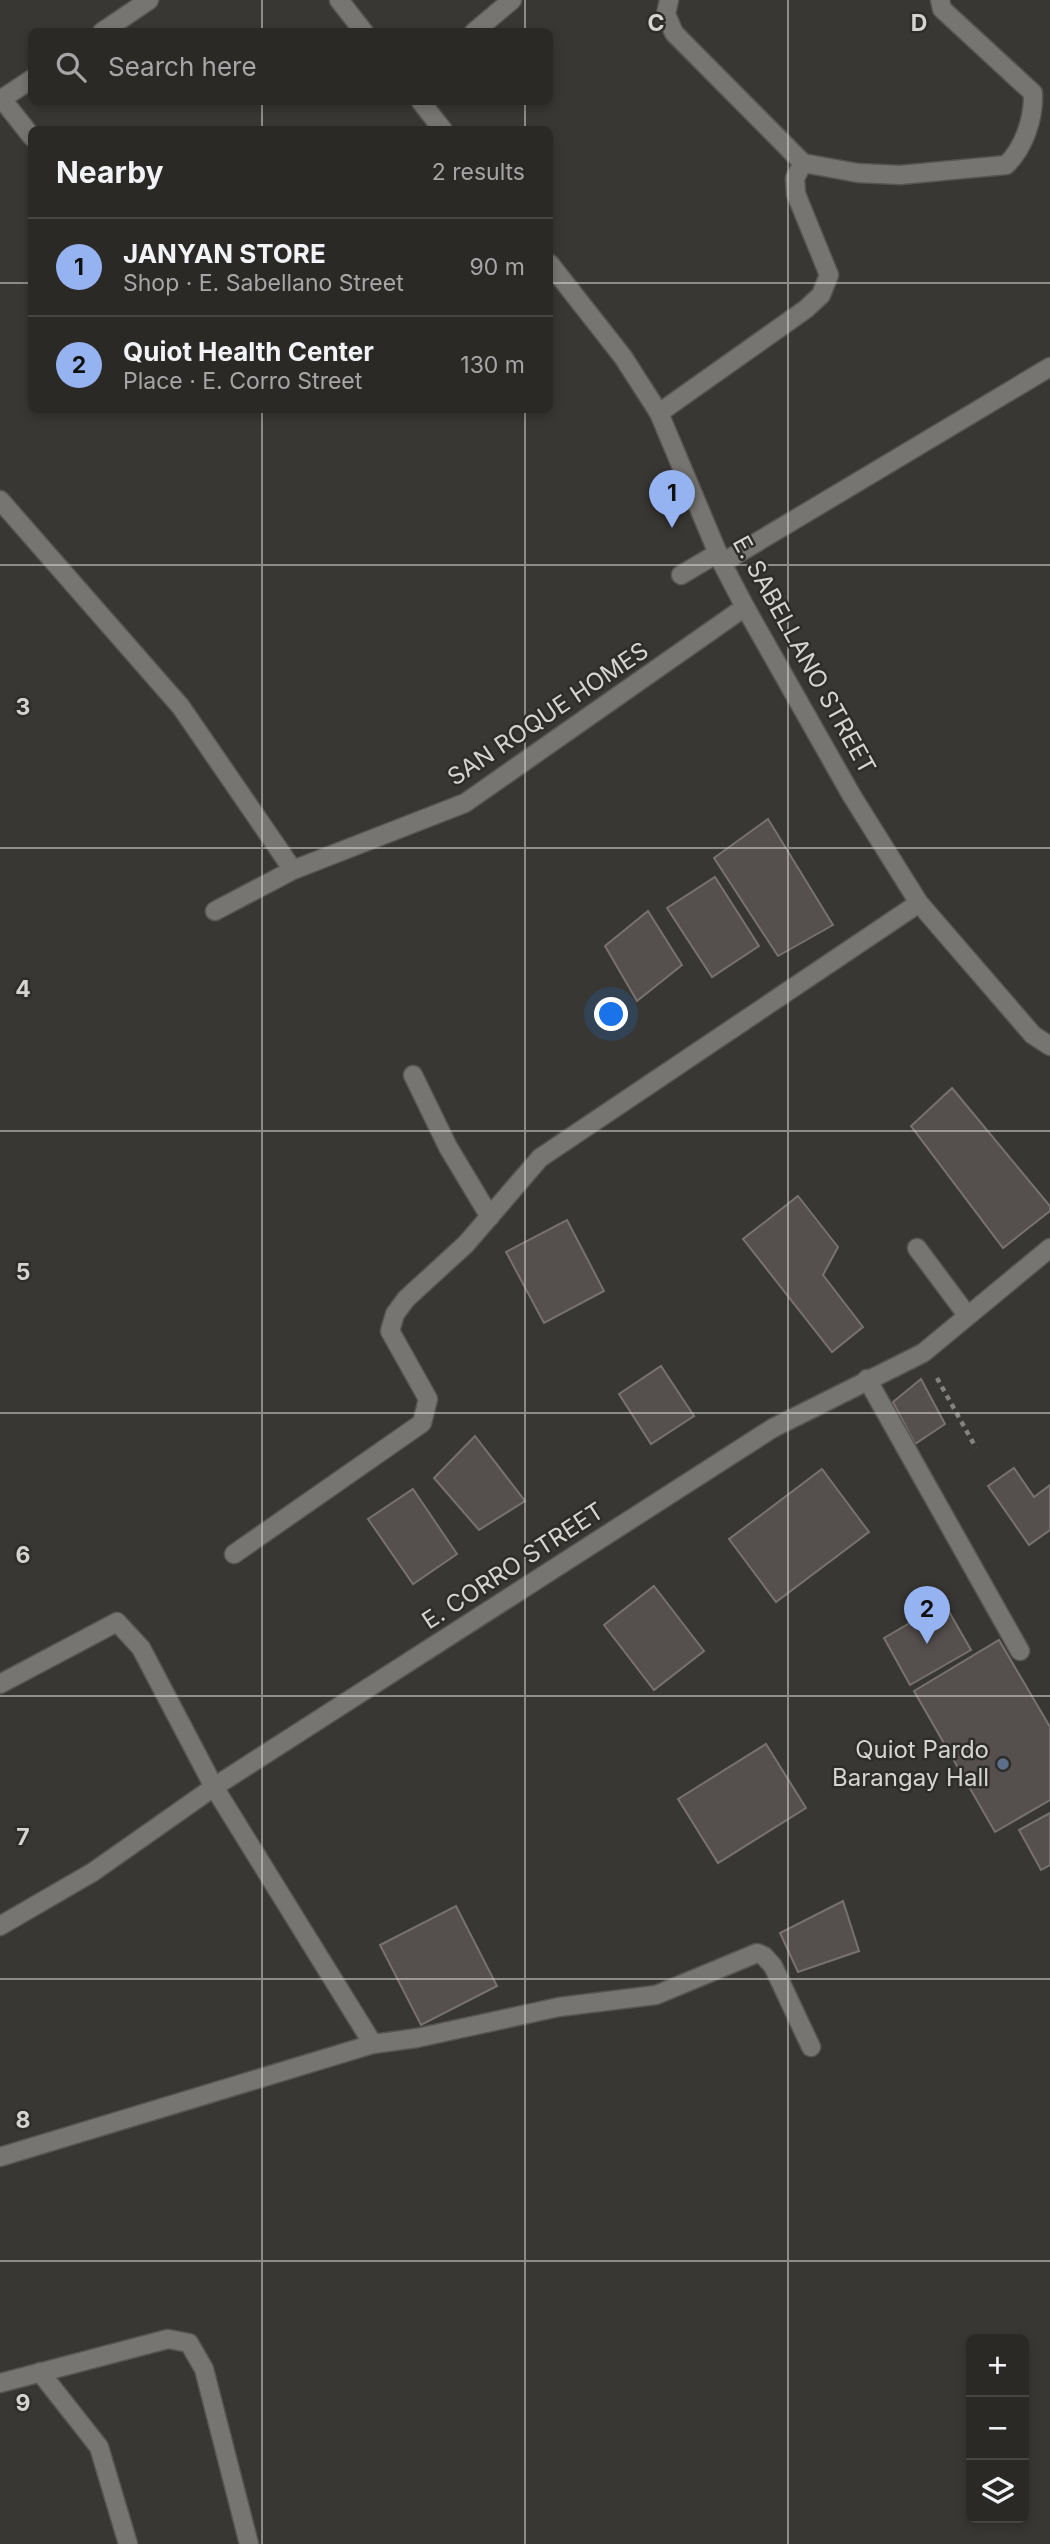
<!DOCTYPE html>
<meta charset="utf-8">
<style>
body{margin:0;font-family:Inter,sans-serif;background:#33312e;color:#f1f3f6}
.controls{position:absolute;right:21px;bottom:21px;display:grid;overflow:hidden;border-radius:10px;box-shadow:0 4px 10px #0003}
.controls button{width:63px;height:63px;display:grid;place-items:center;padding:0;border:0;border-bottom:2px solid #474543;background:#2b2926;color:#f1f3f6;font:35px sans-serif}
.you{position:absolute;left:612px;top:1015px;width:24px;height:24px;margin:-18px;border:5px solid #fff;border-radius:50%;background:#1a73e8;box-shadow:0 0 0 10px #1a73e833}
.badge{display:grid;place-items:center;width:46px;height:46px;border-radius:50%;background:#95b2f1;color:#111;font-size:23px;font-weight:700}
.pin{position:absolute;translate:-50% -58px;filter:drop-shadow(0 2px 4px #0008)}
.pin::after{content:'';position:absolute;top:37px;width:24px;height:21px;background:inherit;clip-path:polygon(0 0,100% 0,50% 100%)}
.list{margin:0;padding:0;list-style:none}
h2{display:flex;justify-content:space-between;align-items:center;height:91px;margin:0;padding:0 28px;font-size:30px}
h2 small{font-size:23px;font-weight:400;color:#a6a6a7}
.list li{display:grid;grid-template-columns:46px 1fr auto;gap:21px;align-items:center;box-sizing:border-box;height:98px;padding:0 28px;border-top:2px solid #474543}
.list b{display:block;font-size:26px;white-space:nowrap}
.list p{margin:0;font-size:23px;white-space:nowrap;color:#a6a6a7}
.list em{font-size:23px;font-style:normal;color:#a6a6a7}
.icon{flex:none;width:38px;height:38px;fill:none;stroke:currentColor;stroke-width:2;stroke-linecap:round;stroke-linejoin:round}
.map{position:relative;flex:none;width:1050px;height:2544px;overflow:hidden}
.search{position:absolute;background:#2b2926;box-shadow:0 4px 10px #0003;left:28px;top:28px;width:525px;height:77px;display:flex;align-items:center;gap:18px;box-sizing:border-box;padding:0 24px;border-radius:10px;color:#a6a6a7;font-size:26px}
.panel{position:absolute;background:#2b2926;box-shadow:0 4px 10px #0003;left:28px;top:126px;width:525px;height:287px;border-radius:10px}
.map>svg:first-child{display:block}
.building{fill:#55504e;stroke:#777270;stroke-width:2}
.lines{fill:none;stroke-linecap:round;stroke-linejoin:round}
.service-casing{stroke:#565552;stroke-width:21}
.minor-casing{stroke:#565552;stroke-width:21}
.tertiary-casing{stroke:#565552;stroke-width:21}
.path{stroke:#858380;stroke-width:4.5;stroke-dasharray:5 5;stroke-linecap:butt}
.service{stroke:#777571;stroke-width:18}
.minor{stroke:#777571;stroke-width:18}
.tertiary{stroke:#777571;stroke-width:18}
.grid{fill:none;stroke:#d5d4d1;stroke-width:2;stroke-opacity:0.55}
.service-dot{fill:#5c6f8a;stroke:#2f2d29;stroke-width:2.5}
.labels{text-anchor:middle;stroke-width:5;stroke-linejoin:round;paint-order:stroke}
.street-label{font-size:24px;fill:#d5d4d1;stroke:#2f2d29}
.poi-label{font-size:24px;fill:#d5d4d1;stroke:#2f2d29;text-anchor:end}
.grid-label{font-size:23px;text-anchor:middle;font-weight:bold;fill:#d5d4d1;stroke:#2f2d29;stroke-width:5;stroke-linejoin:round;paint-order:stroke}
</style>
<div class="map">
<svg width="1050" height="2544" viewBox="0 0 1050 2544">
<rect width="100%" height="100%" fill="#393733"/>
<path class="building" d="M 768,819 L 833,925 L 778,956 L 714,858 Z
M 715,877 L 759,946 L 712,977 L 667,908 Z
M 648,911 L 682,965 L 637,1001 L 605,946 Z
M 952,1088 L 1050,1206 L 1050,1211 L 1003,1248 L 911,1126 Z
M 798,1196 L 838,1247 L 823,1275 L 863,1327 L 832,1352 L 743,1239 Z
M 567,1220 L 604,1291 L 544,1323 L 506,1252 Z
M 661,1366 L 694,1416 L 651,1444 L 619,1394 Z
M 921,1379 L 945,1424 L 915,1444 L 893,1402 Z
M 475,1436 L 525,1501 L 479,1530 L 434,1478 Z
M 1014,1468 L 1034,1497 L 1050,1485 L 1050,1530 L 1029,1545 L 988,1486 Z
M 822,1469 L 869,1532 L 776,1602 L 729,1539 Z
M 413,1489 L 457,1554 L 413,1584 L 368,1519 Z
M 654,1586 L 704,1651 L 654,1690 L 604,1625 Z
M 944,1603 L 971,1650 L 910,1685 L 884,1638 Z
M 999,1640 L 1050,1727 L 1050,1800 L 995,1832 L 914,1691 Z
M 766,1744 L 806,1808 L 718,1863 L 678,1799 Z
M 1050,1813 L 1050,1865 L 1041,1870 L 1019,1830 Z
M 843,1901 L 859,1951 L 798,1972 L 780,1933 Z
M 456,1906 L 497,1986 L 421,2025 L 380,1945 Z"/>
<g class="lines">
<defs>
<path id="service" d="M 681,575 L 718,553
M 917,1248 L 967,1315
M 40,2372 L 99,2447 L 128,2544"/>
<path id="minor" d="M 669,0 L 666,14 L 674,33 L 803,163 L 858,173 L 900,175 L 1006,165 C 1024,148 1034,118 1033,93 L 942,9 L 940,0
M 102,32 L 149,0
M 474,32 L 512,0
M 2,99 L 32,137
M 0,100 L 32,79
M 659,413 L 806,309 L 821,295 L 829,275 L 796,194 L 795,178 L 803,163
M 0,500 L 181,707 L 293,870
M 722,563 L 1050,367
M 215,911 L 293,870 L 465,803 L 745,607
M 413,1075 L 448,1147 L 490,1217
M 867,1379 L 1020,1651
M 234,1554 L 422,1423 L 428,1399 L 390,1331 L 395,1314 L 406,1299 L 466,1244 L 540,1158 L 919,903
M 0,1684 L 117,1622 L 141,1648 L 214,1787 L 373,2044
M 0,2157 L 373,2044 L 417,2038 L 559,2007 L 656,1995 L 757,1953 L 764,1956 L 773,1966 L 811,2047
M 0,2383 L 168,2339 L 189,2343 L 204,2369 L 249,2544"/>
<path id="tertiary" d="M 339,0 L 364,32
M 421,102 L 443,130
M 550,264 L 623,357 L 659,413 L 722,563 L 745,607 L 852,796 L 919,903 L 1033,1035 L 1050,1046
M 0,1926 L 93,1872 L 214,1787 L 773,1428 L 923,1353 L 1050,1248"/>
</defs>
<use href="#service" class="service-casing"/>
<use href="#minor" class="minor-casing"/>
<use href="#tertiary" class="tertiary-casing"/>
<path class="path" d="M 937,1378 L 976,1448"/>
<use href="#service" class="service"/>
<use href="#minor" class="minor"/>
<use href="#tertiary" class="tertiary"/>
</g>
<path class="grid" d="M 262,0 L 262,32M 525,0 L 525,32M 788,0 L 788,2544M 262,102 L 262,130M 525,102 L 525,130M 0,283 L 32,283M 550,283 L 1050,283M 262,410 L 262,2544M 525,410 L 525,2544M 0,565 L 1050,565M 0,848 L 1050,848M 0,1131 L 1050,1131M 0,1413 L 1050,1413M 0,1696 L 1050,1696M 0,1979 L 1050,1979M 0,2261 L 1050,2261"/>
<circle class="service-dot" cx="1003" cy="1764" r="7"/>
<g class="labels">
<g class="street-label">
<text transform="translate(804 655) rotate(61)" y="8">E. SABELLANO STREET</text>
<text transform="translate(548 714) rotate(-34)" y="8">SAN ROQUE HOMES</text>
<text transform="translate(513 1566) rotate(-33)" y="8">E. CORRO STREET</text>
</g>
<g class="poi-label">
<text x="989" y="1758">Quiot Pardo<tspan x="989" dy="28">Barangay Hall</tspan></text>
</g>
</g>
<g class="grid-label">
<text x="656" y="31">C</text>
<text x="919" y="31">D</text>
<text x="23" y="715">3</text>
<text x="23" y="997">4</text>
<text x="23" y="1280">5</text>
<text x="23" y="1563">6</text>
<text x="23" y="1845">7</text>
<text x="23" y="2128">8</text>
<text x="23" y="2411">9</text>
</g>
</svg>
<div class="controls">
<button>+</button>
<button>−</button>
<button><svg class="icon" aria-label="layers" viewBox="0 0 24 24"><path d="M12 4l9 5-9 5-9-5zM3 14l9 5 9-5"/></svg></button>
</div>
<div class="you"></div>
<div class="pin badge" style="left:672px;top:528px">1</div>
<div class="pin badge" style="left:927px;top:1644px">2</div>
<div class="search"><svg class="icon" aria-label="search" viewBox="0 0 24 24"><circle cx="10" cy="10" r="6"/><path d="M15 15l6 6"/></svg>Search here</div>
<section class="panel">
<h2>Nearby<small>2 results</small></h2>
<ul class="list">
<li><span class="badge">1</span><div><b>JANYAN STORE</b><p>Shop · E. Sabellano Street</p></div><em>90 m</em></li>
<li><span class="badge">2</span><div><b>Quiot Health Center</b><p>Place · E. Corro Street</p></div><em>130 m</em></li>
</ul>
</section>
</div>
